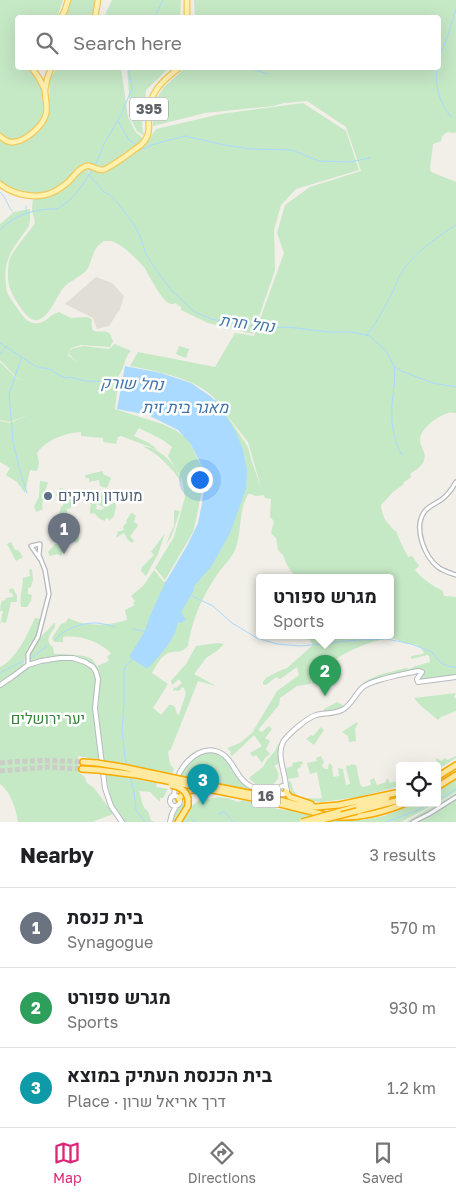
<!DOCTYPE html>
<meta charset="utf-8">
<style>
body{margin:0;font-family:"Golos Text",Heebo,sans-serif;background:#f6f6f6;color:#202124}
.controls{position:absolute;right:15px;bottom:15px;display:grid;overflow:hidden;border-radius:5px;box-shadow:0 5px 20px #0002}
.controls button{width:45px;height:45px;display:grid;place-items:center;padding:0;border:0;border-bottom:1px solid #e0e0e0;background:#fff;color:#202124;font:25px sans-serif}
.you{position:absolute;left:199px;top:479px;width:18px;height:18px;margin:-12px;border:4px solid #fff;border-radius:50%;background:#1a73e8;box-shadow:0 0 0 8px #1a73e833}
.badge{display:grid;place-items:center;width:32px;height:32px;border-radius:50%;background:#db2777;color:#fff;font-size:16px;font-weight:700}
.pin{position:absolute;translate:-50% -41px;filter:drop-shadow(0 1px 2px #0008)}
.pin::after{content:'';position:absolute;top:26px;width:18px;height:15px;background:inherit;clip-path:polygon(0 0,100% 0,50% 100%)}
.popup{position:absolute;left:256px;top:574px;width:138px;height:65px;box-sizing:border-box;display:grid;place-content:center;border-radius:5px;background:#fff;filter:drop-shadow(0 1px 4px #0005);font-size:16px;white-space:nowrap;color:#757577}
.popup b{font-size:19px;color:#202124}
.popup::after{content:'';position:absolute;left:50%;top:100%;margin-left:-10px;border:10px solid transparent;border-top-color:#fff}
.list{margin:0;padding:0;list-style:none}
h2{display:flex;justify-content:space-between;align-items:center;height:65px;margin:0;padding:0 20px;font-size:21px}
h2 small{font-size:16px;font-weight:400;color:#757577}
.list li{display:grid;grid-template-columns:32px 1fr auto;gap:15px;align-items:center;box-sizing:border-box;height:80px;padding:0 20px;border-top:1px solid #e0e0e0}
.list b{display:block;font-size:19px;white-space:nowrap}
.list p{margin:0;font-size:16px;white-space:nowrap;color:#757577}
.list em{font-size:16px;font-style:normal;color:#757577}
.icon{flex:none;width:28px;height:28px;fill:none;stroke:currentColor;stroke-width:2;stroke-linecap:round;stroke-linejoin:round}
.map{position:relative;flex:none;width:456px;height:822px;overflow:hidden}
.search{position:absolute;background:#fff;box-shadow:0 5px 20px #0002;left:15px;right:15px;top:15px;height:55px;display:flex;align-items:center;gap:12px;box-sizing:border-box;padding:0 18px;border-radius:5px;color:#757577;font-size:19px}
.sheet{height:305px;background:#fff}
nav{display:flex;justify-content:space-around;align-items:center;box-sizing:border-box;height:70px;border-top:1px solid #e0e0e0;background:#fff;font-size:14px;color:#757577}
nav a{display:grid;justify-items:center;gap:2px}
nav .on{color:#db2777}
.map>svg:first-child{display:block}
.education{fill:#e1ded6}
.green{fill:#c5e8c5;fill-rule:evenodd}
.water{fill:#aadaff}
.lines{fill:none;stroke-linecap:round;stroke-linejoin:round}
.stream{stroke:#aadaff;stroke-width:1}
.trunk-tunnel{stroke:#ccccc8;stroke-width:5;stroke-dasharray:5 2.5;stroke-linecap:butt}
.tertiary-casing{stroke:#b5b8bc;stroke-width:5.5}
.secondary-casing{stroke:#b6babf;stroke-width:6}
.primary-casing{stroke:#f2c960;stroke-width:7}
.trunk-casing{stroke:#f9ab00;stroke-width:8}
.tertiary{stroke:#fff;stroke-width:3}
.secondary{stroke:#fff;stroke-width:4}
.primary{stroke:#fff2af;stroke-width:4.5}
.trunk{stroke:#feeaa1;stroke-width:5}
.trunk-bridge-casing{stroke:#f9ab00;stroke-width:8;stroke-linecap:butt}
.trunk-bridge{stroke:#feeaa1;stroke-width:5}
.service-dot{fill:#5c6f8a;stroke:#fff;stroke-width:2}
.labels{text-anchor:middle;stroke-width:5;stroke-linejoin:round;paint-order:stroke}
.shield{fill:#fff;stroke:#8f9295;stroke-width:1}
.shield-label{font-size:14px;font-weight:bold;fill:#5f6368}
.service-label{font-size:15px;fill:#4e5e75;stroke:#fff;text-anchor:start}
.park-label{font-size:15px;fill:#348238;stroke:#fff}
.water-label{font-size:16px;font-style:italic;fill:#4174aa;stroke:#fff}
</style>
<div class="map">
<svg width="456" height="822" viewBox="0 0 456 822">
<rect width="100%" height="100%" fill="#f1efe8"/>
<path class="education" d="M 96,277 L 112,283 L 124,296 L 120,309 L 109,326 L 97,329 L 93,318 L 65,304 Z"/>
<path class="green" d="M 0,0 L 63,0 L 57,17 L 18,18 L 18,68 L 30,68 L 43,85 C 41,94 44,104 43,113 C 41,125 23,143 11,140 C 7,140 3,136 0,135 Z
M 71,0 L 96,0 L 93,17 L 65,18 Z
M 112,0 L 181,0 L 180,17 L 104,17 Z
M 194,0 L 456,0 L 456,132 L 454,133 L 447,132 L 442,136 L 441,141 L 433,144 L 430,168 L 431,172 L 456,182 L 456,413 C 453,413 450,412 448,413 C 438,416 420,428 420,440 C 420,447 427,453 424,460 C 423,466 415,470 410,474 L 411,477 L 403,483 L 404,484 L 393,492 L 381,505 C 382,517 386,522 395,531 L 396,531 L 400,541 L 408,557 L 412,556 L 419,566 L 415,570 C 422,579 433,586 443,591 L 444,596 L 456,597 L 456,676 L 421,681 L 419,679 L 423,674 L 424,671 L 422,670 L 419,669 L 370,683 L 349,703 C 359,676 383,674 407,668 L 408,669 L 413,668 L 413,667 L 430,662 L 429,656 L 427,655 L 411,659 L 411,656 L 423,654 L 424,652 C 416,641 414,646 404,643 C 399,641 395,638 389,638 C 372,640 342,653 329,664 L 329,666 L 312,684 L 314,674 L 311,678 L 311,684 L 297,686 L 280,698 L 279,705 L 258,730 L 262,732 L 269,726 L 272,729 L 265,738 L 270,741 L 266,749 L 270,754 L 265,758 L 262,763 L 256,755 L 253,757 L 250,753 L 262,746 L 254,735 L 232,756 L 230,754 L 231,752 L 227,748 L 240,743 L 252,733 L 277,691 L 299,675 L 297,667 L 280,679 L 276,677 L 266,685 L 263,685 L 263,682 L 266,678 L 277,672 L 287,668 L 313,645 L 310,640 L 305,639 L 303,635 L 337,635 L 336,641 L 338,635 L 390,635 L 390,577 L 295,577 L 287,565 L 283,555 L 278,550 L 276,538 L 271,533 L 274,521 L 270,517 L 271,499 L 265,498 L 264,495 L 256,496 L 250,494 L 248,494 C 238,512 242,533 235,550 C 231,559 224,565 219,572 C 205,592 197,608 191,631 C 190,637 188,641 188,646 C 181,654 176,650 168,653 C 161,656 156,666 152,673 L 168,684 L 153,708 L 161,715 L 169,705 L 172,705 L 176,708 L 175,709 L 178,715 L 179,715 L 186,693 L 184,688 L 182,687 L 180,690 L 177,691 L 176,690 L 173,691 L 174,687 L 176,688 L 182,683 L 179,679 L 172,685 L 171,681 L 186,664 L 196,646 L 218,643 L 224,644 L 218,650 L 206,658 L 194,674 L 216,686 L 198,681 L 171,749 L 168,752 L 170,764 L 174,769 L 171,776 L 103,762 L 98,708 L 99,695 L 97,697 L 99,681 L 94,667 L 69,657 L 29,663 C 28,646 44,635 54,623 L 55,623 L 55,627 C 51,633 44,641 53,647 L 54,654 C 64,654 83,654 92,659 C 94,661 95,664 97,666 L 107,662 L 109,660 L 107,657 L 111,653 C 98,641 80,635 63,637 L 63,642 L 54,642 L 52,638 L 61,624 L 66,622 L 68,618 C 86,627 107,626 127,620 L 125,610 L 135,605 L 133,603 L 135,601 L 131,596 L 144,585 L 154,570 L 164,582 L 186,579 L 230,512 L 213,402 L 216,400 C 199,379 156,371 130,366 L 138,352 L 215,367 L 235,333 L 254,336 L 284,253 L 277,233 L 285,205 L 310,187 L 361,171 L 346,127 L 307,101 L 284,103 L 273,106 L 205,113 L 153,126 L 153,104 L 164,87 L 185,68 L 438,68 L 438,18 L 195,17 ZM 226,414 L 248,442 L 262,491 L 251,459 L 248,447 Z
M 56,68 L 121,68 L 128,117 L 136,133 L 144,139 L 129,151 L 102,168 C 95,167 91,163 83,165 C 75,168 73,176 66,182 C 49,197 17,198 0,182 L 0,139 L 14,144 L 21,142 L 31,136 L 46,116 L 49,102 L 50,80 Z
M 127,68 L 169,68 L 146,90 L 142,126 L 144,136 L 137,131 L 131,120 Z
M 303,103 L 346,131 L 359,170 L 296,189 L 281,205 L 274,230 L 275,270 L 253,334 L 208,323 L 181,310 L 181,307 L 175,303 C 174,304 173,304 171,304 C 162,302 149,275 144,267 C 137,259 121,243 111,241 C 109,241 106,241 103,241 L 103,242 C 93,247 93,258 88,268 C 85,274 70,281 64,287 C 54,298 43,338 23,311 C 16,301 8,290 8,277 C 8,271 8,263 10,258 C 16,246 27,235 35,223 L 32,210 L 33,198 C 48,196 60,193 71,182 C 76,177 79,172 86,168 L 92,177 L 87,168 L 91,167 L 103,172 L 113,168 L 145,145 L 156,129 L 221,114 Z
M 30,209 L 30,220 L 29,226 C 15,246 2,258 6,285 C 6,287 6,290 7,292 C 10,299 16,306 20,312 C 24,318 30,325 39,323 C 46,322 51,314 59,312 L 71,318 L 88,317 L 92,320 C 89,338 102,328 109,333 C 111,335 112,339 113,341 L 110,347 L 81,345 L 71,348 L 68,355 L 78,363 L 69,354 L 71,349 L 83,346 L 109,349 L 115,344 L 131,351 C 124,357 125,368 119,375 L 115,409 L 162,424 L 175,430 L 185,437 L 190,443 L 201,466 L 204,480 L 197,515 L 193,532 L 165,580 L 155,568 L 174,537 L 185,497 L 182,479 L 168,456 L 172,447 C 163,439 151,434 139,428 L 134,436 L 149,443 L 158,450 L 121,436 L 118,437 L 116,444 L 103,442 L 103,438 L 81,436 L 81,432 C 65,433 47,439 37,453 L 39,463 L 37,471 L 30,470 L 25,493 L 17,482 L 6,475 L 10,468 L 0,462 L 0,421 L 9,423 L 31,414 L 9,422 L 0,420 L 0,362 L 16,378 L 30,382 L 17,378 L 0,360 L 0,224 L 14,212 Z
M 179,346 L 189,349 L 186,358 L 176,354 Z
M 142,446 C 146,447 150,447 154,449 C 168,456 178,469 182,483 C 172,468 159,454 142,446 Z
M 103,471 L 103,474 L 111,478 L 107,488 L 100,486 L 99,480 L 89,482 L 89,478 L 86,478 L 85,475 Z
M 40,481 L 48,482 L 42,504 L 43,509 L 36,512 L 34,506 L 39,497 Z
M 60,488 L 71,491 L 71,508 L 67,509 L 67,513 L 59,514 L 61,507 L 63,506 L 63,496 L 56,496 L 57,492 Z
M 104,492 L 108,495 L 103,498 L 108,506 L 104,508 L 98,504 L 96,505 L 97,507 L 95,509 L 101,510 L 115,502 L 116,506 L 114,516 L 109,521 L 108,518 L 105,519 L 105,521 L 100,519 L 94,513 L 90,514 L 91,496 L 94,497 L 98,493 Z
M 174,510 L 180,511 L 171,537 L 166,545 L 170,534 L 174,526 Z
M 131,513 L 134,514 L 134,515 L 136,515 L 134,522 L 137,524 L 138,526 L 130,536 L 134,541 L 132,543 L 128,540 L 124,533 L 117,537 L 116,536 L 118,534 L 117,532 L 124,530 L 123,527 L 127,522 L 126,521 Z
M 73,525 L 80,531 L 79,533 L 79,541 L 77,543 L 73,541 L 76,537 L 72,532 L 67,536 L 61,532 L 62,530 L 69,528 Z
M 165,533 L 158,554 L 146,576 L 141,571 L 142,567 L 154,555 L 151,552 Z
M 11,542 L 15,550 L 18,550 L 23,557 L 16,561 L 7,544 Z
M 55,544 L 59,544 L 65,547 L 61,556 L 57,554 L 50,556 L 48,552 Z
M 32,569 L 33,580 L 31,587 L 28,588 L 28,594 L 32,595 L 31,601 L 27,607 L 21,607 C 19,597 23,588 23,578 L 30,576 L 29,570 Z
M 13,588 L 17,596 L 17,602 L 11,602 L 6,623 L 1,622 L 0,625 L 3,611 L 0,611 L 1,603 L 2,601 L 6,600 L 5,598 L 13,597 L 13,594 L 10,593 L 9,589 Z
M 35,618 L 41,619 L 41,622 L 36,637 L 26,651 L 24,664 L 13,675 L 0,683 L 0,667 C 16,660 28,633 35,618 Z
M 60,659 C 70,659 86,659 93,669 C 100,680 95,703 95,716 C 95,730 98,745 99,760 L 78,756 L 79,773 L 84,776 L 87,783 L 94,788 L 106,804 L 113,814 L 92,822 L 18,822 C 16,809 11,792 0,784 L 0,686 L 26,667 L 40,662 Z
M 456,693 L 454,697 L 456,699 L 456,711 L 441,717 L 438,720 L 421,706 L 414,698 Z
M 337,702 L 345,706 L 342,709 L 323,712 L 324,709 Z
M 357,722 L 358,723 L 355,729 L 356,741 L 349,742 L 348,736 L 342,732 Z
M 321,727 L 324,730 L 314,745 L 306,739 L 311,735 L 313,736 Z
M 280,741 L 282,742 L 281,762 L 274,766 C 275,766 278,772 278,773 C 280,782 270,788 262,786 C 257,785 252,782 249,778 L 263,767 L 267,760 L 275,751 Z
M 207,752 C 226,752 226,762 235,775 C 238,780 243,783 247,787 L 247,790 L 179,778 L 182,771 L 186,769 L 185,767 C 192,760 198,755 207,752 Z
M 321,756 L 324,762 L 322,766 L 325,769 L 328,769 L 329,763 L 332,765 L 333,777 L 339,776 L 338,768 L 343,769 L 346,785 L 350,784 L 346,767 L 347,765 L 350,766 L 351,764 L 356,765 L 360,784 L 363,787 L 371,785 L 370,780 L 374,778 L 377,785 L 386,782 L 386,779 L 388,779 L 390,783 L 400,780 L 400,786 L 359,797 L 322,802 L 310,801 L 293,796 L 288,783 L 289,781 L 291,782 C 292,786 293,791 296,794 C 302,799 315,799 322,798 L 317,772 L 310,774 L 307,763 L 317,761 L 316,758 Z
M 456,756 L 456,758 L 437,770 L 437,766 L 430,766 L 431,764 L 437,762 L 436,759 L 437,758 L 441,761 L 445,758 L 447,760 Z
M 302,761 L 303,764 L 300,765 L 301,767 L 297,769 L 299,777 L 288,779 L 286,768 L 293,766 L 292,763 Z
M 106,774 L 157,783 L 156,787 L 168,789 L 163,798 L 160,798 L 160,802 L 150,792 L 139,791 C 141,796 141,802 144,807 C 146,811 148,810 149,814 C 151,819 149,821 156,822 L 124,822 C 112,806 109,793 106,774 Z
M 456,779 L 456,792 L 437,803 L 437,792 Z
M 456,793 L 456,822 L 406,822 Z
M 185,795 L 187,804 L 177,822 L 172,822 L 174,813 L 181,804 L 181,798 Z
M 205,797 L 208,797 L 209,799 L 218,797 L 227,798 L 238,802 L 243,800 L 273,807 L 277,809 L 295,811 L 321,818 L 335,820 L 358,820 L 368,819 L 384,816 L 414,803 L 437,803 L 401,822 L 180,822 C 186,813 194,801 205,797 Z"/>
<path class="water" d="M 125,366 L 161,373 L 191,383 L 210,396 L 217,402 L 236,432 L 243,450 L 247,471 L 246,489 L 230,533 L 211,567 L 194,586 L 193,592 L 181,612 L 186,620 L 181,623 L 178,622 C 175,640 161,654 149,667 L 146,668 L 129,657 L 145,631 L 149,618 L 165,583 L 188,544 L 198,523 L 202,504 L 205,478 L 200,462 L 190,443 L 178,430 L 148,415 L 117,409 Z"/>
<g class="lines">
<path class="stream" d="M 154,18 L 163,0
M 438,60 L 448,35 L 456,9
M 248,68 L 268,74
M 437,68 C 435,87 439,102 451,117
M 118,121 L 129,140 L 139,146
M 142,148 L 144,149 L 151,145 L 185,136 L 225,145 L 251,149 L 292,150 L 319,161 L 350,162 L 370,158
M 95,166 L 104,144 L 122,113 L 132,88 L 129,72 L 130,68
M 89,175 L 104,192 L 110,195 L 116,201 L 135,226 L 140,236 L 146,254 L 156,270 L 171,290 L 195,312 L 211,319 L 243,325 L 270,328 L 288,327 L 328,332 L 352,332 L 370,336 L 386,351 L 394,366 L 401,371 L 433,383 L 456,387
M 0,192 C 6,197 7,205 12,211
M 26,206 L 26,213
M 0,230 C 12,217 31,210 49,209 C 53,209 56,210 60,207 C 74,199 84,183 93,169
M 367,335 C 378,321 385,306 393,291 C 396,284 399,276 403,270 C 417,251 436,238 456,225
M 0,343 L 32,364 L 39,368 L 45,368 L 52,370 L 57,374 L 65,378 L 69,377 L 86,381 L 121,382
M 0,354 L 6,347
M 21,358 L 12,386 L 9,393 L 13,442 L 20,471 L 27,493
M 394,366 C 396,380 393,392 392,405 C 391,422 393,441 402,455
M 192,596 L 213,606 L 232,623 L 257,638 L 277,644 L 301,646 L 358,640 L 387,639 L 411,644 L 432,652 L 437,659 L 443,664 L 451,667 L 456,667
M 133,629 L 147,632
M 55,640 C 64,629 81,623 95,623 C 101,623 108,625 115,627
M 30,659 L 47,646
M 0,673 L 23,661
M 128,767 L 125,758 L 122,730 L 124,704 L 124,671 L 126,665 L 132,660
M 130,776 L 134,792 L 136,810 L 145,822
M 437,800 L 449,794 L 456,789
M 218,814 L 225,812 L 233,822
M 192,822 L 194,820
M 386,822 L 416,811 L 431,803"/>
<path class="trunk-tunnel" d="M 0,763 C 28,760 55,760 83,762
M 0,771 L 48,767 L 82,769"/>
<defs>
<path id="tertiary" d="M 456,482 C 452,489 448,495 441,500 C 435,504 426,507 423,514 C 414,530 425,557 438,567 C 443,571 450,573 456,575
M 28,665 L 28,654 L 38,637 L 49,594 L 45,570 L 39,555 L 40,544 L 31,546 L 40,559
M 413,822 L 429,814 L 456,797"/>
<path id="secondary" d="M 0,685 L 12,677 L 28,665 L 41,661 L 60,658 L 73,658 L 85,662 L 93,667 L 96,672 L 98,679 L 95,708 L 105,788 L 111,806 L 122,822
M279 790a4 4 0 1 1 8 0a4 4 0 1 1-8 0Z
M 286,788 C 286,773 276,756 283,742 C 288,734 307,718 316,715 C 324,713 334,714 342,710 C 351,706 355,694 363,687 C 373,679 405,674 418,671 L 422,672 L 417,679 L 418,682 L 456,677
M170 801a5 5 0 1 1 10 0a5 5 0 1 1-10 0Z
M 171,797 L 174,795 C 175,787 177,779 180,772 C 189,756 208,742 225,756 C 234,764 237,777 247,784 C 256,790 270,794 280,794
M 170,822 L 172,814 L 176,806"/>
<path id="primary" d="M 61,18 L 65,10 L 68,0
M 95,18 L 98,0
M 187,18 L 187,0
M 32,68 L 39,78 L 45,90
M 0,136 C 4,140 8,143 14,142 C 26,141 43,126 46,114 C 48,107 45,98 45,90 C 46,82 48,75 51,68
M 0,184 C 11,193 29,198 44,195 C 51,194 61,188 67,183 C 73,178 77,170 84,167 C 91,163 94,170 102,170 C 110,169 132,151 141,145 C 155,131 145,121 150,104 C 154,88 166,78 179,68"/>
<path id="trunk" d="M 83,762 L 97,763
M 82,769 L 98,770
M 437,777 L 456,765
M 198,783 L 264,796 L 298,805 L 316,807 L 339,805 L 400,792
M 198,787 L 268,801 L 325,815
M 437,787 L 456,775
M 286,792 L 290,797 L 311,804
M 179,799 C 183,790 193,789 202,791
M 357,811 L 400,800
M 338,812 L 387,798
M 339,817 C 363,818 384,812 406,803
M 178,822 L 188,806 L 188,799"/>
</defs>
<use href="#tertiary" class="tertiary-casing"/>
<use href="#secondary" class="secondary-casing"/>
<use href="#primary" class="primary-casing"/>
<use href="#trunk" class="trunk-casing"/>
<use href="#tertiary" class="tertiary"/>
<use href="#secondary" class="secondary"/>
<use href="#primary" class="primary"/>
<use href="#trunk" class="trunk"/>
<defs>
<path id="trunk-bridge" d="M 97,763 L 122,767 L 198,783
M 98,770 L 137,775 L 198,787
M 171,785 C 180,787 186,790 188,799
M 302,822 L 338,812
M 314,822 L 357,811"/>
</defs>
<use href="#trunk-bridge" class="trunk-bridge-casing"/>
<use href="#trunk-bridge" class="trunk-bridge"/>
</g>
<circle class="service-dot" cx="48" cy="496" r="5"/>
<g class="labels">
<g class="shield">
<rect x="130" y="97.5" width="38" height="23" rx="4"/>
<rect x="252" y="784.5" width="28" height="23" rx="4"/>
</g>
<g class="shield-label">
<text x="149" y="114">395</text>
<text x="266" y="801">16</text>
</g>
<g class="service-label">
<text x="58" y="501">מועדון ותיקים</text>
</g>
<g class="park-label">
<text x="48" y="724">יער ירושלים</text>
</g>
<g class="water-label">
<text transform="translate(247 323) rotate(7)" y="6">נחל חרת</text>
<text transform="translate(132 383) rotate(2)" y="6">נחל שורק</text>
<text x="185" y="413">מאגר בית זית</text>
</g>
</g>
</svg>
<div class="controls">
<button><svg class="icon" aria-label="locate" viewBox="0 0 24 24"><circle cx="12" cy="12" r="6"/><path d="M12 2v4M12 18v4M2 12h4M18 12h4"/></svg></button>
</div>
<div class="you"></div>
<div class="pin badge" style="left:64px;top:554px;background:#6b7280">1</div>
<div class="pin badge" style="left:325px;top:696px;background:#2e9e5b">2</div>
<div class="popup"><b>מגרש ספורט</b>Sports</div>
<div class="pin badge" style="left:203px;top:805px;background:#0f9aa8">3</div>
<div class="search"><svg class="icon" aria-label="search" viewBox="0 0 24 24"><circle cx="10" cy="10" r="6"/><path d="M15 15l6 6"/></svg>Search here</div>
</div>
<section class="sheet">
<h2>Nearby<small>3 results</small></h2>
<ul class="list">
<li><span class="badge" style="background:#6b7280">1</span><div><b>בית כנסת</b><p>Synagogue</p></div><em>570 m</em></li>
<li><span class="badge" style="background:#2e9e5b">2</span><div><b>מגרש ספורט</b><p>Sports</p></div><em>930 m</em></li>
<li><span class="badge" style="background:#0f9aa8">3</span><div><b>בית הכנסת העתיק במוצא</b><p>Place · דרך אריאל שרון</p></div><em>1.2 km</em></li>
</ul>
</section>
<nav>
<a class="on"><svg class="icon" aria-label="map" viewBox="0 0 24 24"><path d="M3 6l6-2 6 2 6-2v14l-6 2-6-2-6 2zM9 4v14M15 6v14"/></svg>Map</a>
<a><svg class="icon" aria-label="directions" viewBox="0 0 24 24"><path d="M12 3l9 9-9 9-9-9zM9 14v-3h6M13 9l2 2-2 2"/></svg>Directions</a>
<a><svg class="icon" aria-label="saved" viewBox="0 0 24 24"><path d="M7 4h10v16l-5-4-5 4z"/></svg>Saved</a>
</nav>
